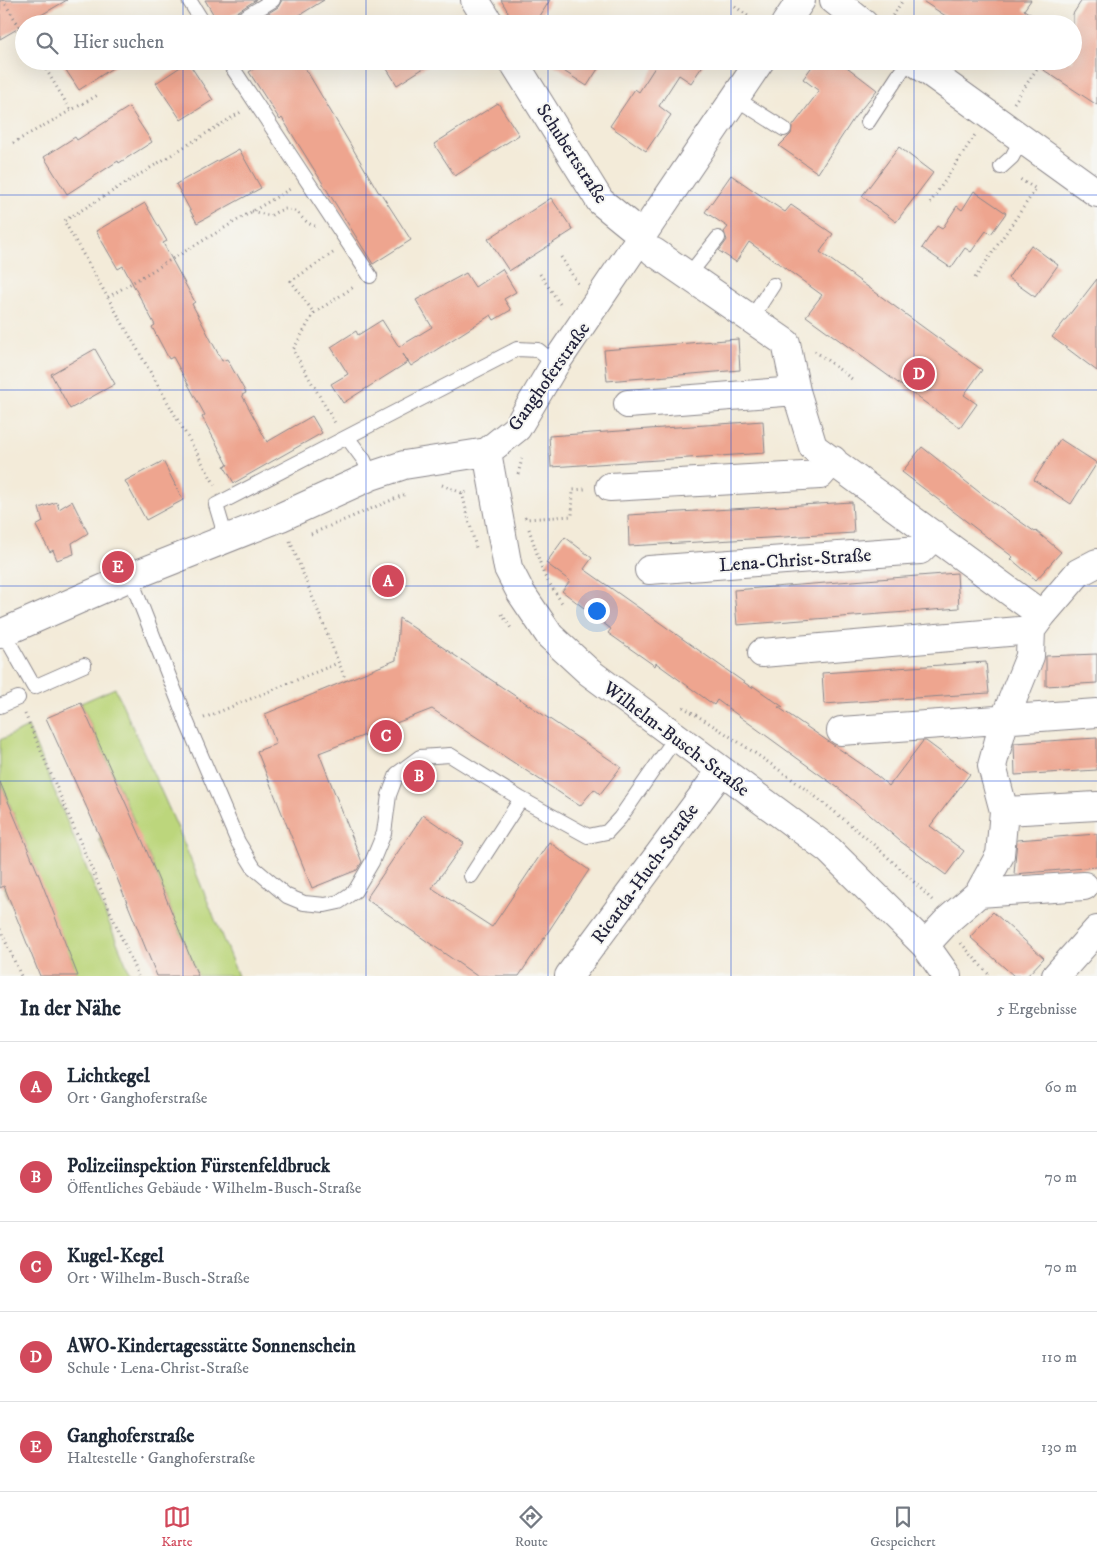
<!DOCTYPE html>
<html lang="de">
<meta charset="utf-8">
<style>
body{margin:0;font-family:"IM FELL DW Pica",serif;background:#f6f6f7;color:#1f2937}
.you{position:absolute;left:596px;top:610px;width:18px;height:18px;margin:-12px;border:4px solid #fff;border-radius:50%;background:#1a73e8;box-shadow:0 0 0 8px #1a73e833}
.badge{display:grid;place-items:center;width:32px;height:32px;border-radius:50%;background:#d1495b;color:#fff;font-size:16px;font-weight:700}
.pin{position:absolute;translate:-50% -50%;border:2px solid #fff;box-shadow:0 1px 5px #0006}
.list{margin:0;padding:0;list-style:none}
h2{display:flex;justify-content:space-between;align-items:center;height:65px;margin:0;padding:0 20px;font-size:21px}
h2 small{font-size:16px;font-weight:400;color:#747a83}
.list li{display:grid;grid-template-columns:32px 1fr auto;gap:15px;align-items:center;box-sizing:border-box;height:90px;padding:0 20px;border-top:1px solid #e0e1e3}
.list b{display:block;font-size:19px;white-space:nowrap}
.list p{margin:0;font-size:16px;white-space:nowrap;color:#747a83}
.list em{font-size:16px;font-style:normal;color:#747a83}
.icon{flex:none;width:28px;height:28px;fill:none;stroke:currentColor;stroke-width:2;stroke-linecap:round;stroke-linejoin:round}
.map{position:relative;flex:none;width:1097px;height:976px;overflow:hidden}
.search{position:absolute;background:#fff;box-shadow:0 5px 20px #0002;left:15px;right:15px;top:15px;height:55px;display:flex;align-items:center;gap:12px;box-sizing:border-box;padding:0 18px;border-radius:28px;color:#747a83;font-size:19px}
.sheet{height:515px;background:#fff}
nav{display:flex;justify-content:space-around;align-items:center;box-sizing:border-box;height:70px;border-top:1px solid #e0e1e3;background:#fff;font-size:14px;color:#747a83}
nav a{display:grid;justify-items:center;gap:2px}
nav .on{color:#d1495b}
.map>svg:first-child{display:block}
.green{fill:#bcd67c;stroke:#6f7c5c}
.building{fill:#eea58f}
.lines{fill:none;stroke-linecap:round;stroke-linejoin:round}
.lane-casing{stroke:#8a868a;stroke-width:16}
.street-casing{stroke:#8a868a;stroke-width:30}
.path{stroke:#8a868a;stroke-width:3;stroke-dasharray:1 4;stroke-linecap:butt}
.lane{stroke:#fff;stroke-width:14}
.street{stroke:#fff;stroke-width:28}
.grid{fill:none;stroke:#1d4ed8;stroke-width:1;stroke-opacity:0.55}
.labels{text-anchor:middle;stroke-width:4;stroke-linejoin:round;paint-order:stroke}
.street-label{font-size:19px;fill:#22223b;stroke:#f6f6f2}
</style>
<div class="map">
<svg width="1097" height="976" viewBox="0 0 1097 976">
<rect width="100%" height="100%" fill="#f6f6f2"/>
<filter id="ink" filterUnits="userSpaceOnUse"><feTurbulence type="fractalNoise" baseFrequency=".02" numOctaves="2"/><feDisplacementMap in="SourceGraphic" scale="10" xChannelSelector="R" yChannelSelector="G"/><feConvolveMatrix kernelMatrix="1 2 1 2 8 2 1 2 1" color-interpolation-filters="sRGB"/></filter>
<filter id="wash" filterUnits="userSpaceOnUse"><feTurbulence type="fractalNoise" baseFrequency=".0096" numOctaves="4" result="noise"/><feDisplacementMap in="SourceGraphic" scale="20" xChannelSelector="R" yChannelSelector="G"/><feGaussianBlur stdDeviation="1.12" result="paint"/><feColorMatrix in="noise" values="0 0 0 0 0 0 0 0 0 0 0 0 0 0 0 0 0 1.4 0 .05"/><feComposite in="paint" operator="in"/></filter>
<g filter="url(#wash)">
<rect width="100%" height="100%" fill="#f3ebd9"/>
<path class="green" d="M 115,688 L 179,831 L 238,976 L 198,976 L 145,847 L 110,861 L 99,839 L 135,823 L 81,703 Z
M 28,727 L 131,976 L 78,976 L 46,896 L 13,907 L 3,887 L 38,873 L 0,781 L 0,740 Z"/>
<g id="blocks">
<path class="building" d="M 0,0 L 67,0 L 0,39 Z
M 205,0 L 256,0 L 229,17 L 225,24 L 219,24 Z
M 282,0 L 324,0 L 285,24 L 251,24 L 278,7 Z
M 501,0 L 550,0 L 535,24 L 515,24 Z
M 921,0 L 1031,0 L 1024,10 L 1046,24 L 958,24 Z
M 1082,0 L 1097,0 L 1097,105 L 1030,61 L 1073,61 L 1073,14 Z
M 60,61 L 123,61 L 79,90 Z
M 266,61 L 301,61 L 379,193 L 380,192 L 411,240 L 373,264 L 282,118 L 280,120 L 249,72 Z
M 382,61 L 435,61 L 397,85 Z
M 548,61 L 603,61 L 587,86 Z
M 659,61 L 706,61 L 691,83 L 679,75 L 659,106 L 671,115 L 646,151 L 610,126 L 635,89 L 639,92 Z
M 816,61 L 839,61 L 877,90 L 854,118 L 818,173 L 779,146 L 791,134 L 792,127 L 819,91 L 803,79 Z
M 188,62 L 213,100 L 181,120 L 156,83 Z
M 498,103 L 519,135 L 455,176 L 434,144 Z
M 129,107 L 152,142 L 119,163 L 118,161 L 67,194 L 44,157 L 75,137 L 77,140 Z
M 899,147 L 933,173 L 896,222 L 862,196 Z
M 239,149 L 261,188 L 197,223 L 176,184 Z
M 731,175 L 785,212 L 791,205 L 833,234 L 820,252 L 982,370 L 964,395 L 977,404 L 960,428 L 806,316 L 822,295 L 749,242 L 736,262 L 719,251 L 727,240 L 724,232 L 728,227 L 705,212 Z
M 974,191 L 1006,213 L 991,234 L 986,231 L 971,252 L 965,248 L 951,268 L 922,248 L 937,226 L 942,229 L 957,206 L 962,210 Z
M 551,198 L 573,230 L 509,271 L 488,239 Z
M 145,203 L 167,241 L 163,243 L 195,302 L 192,304 L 222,361 L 227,359 L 246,393 L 242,395 L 267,442 L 312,416 L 322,433 L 234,483 L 224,466 L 228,465 L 202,417 L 205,415 L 173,357 L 169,359 L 152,327 L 155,325 L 123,266 L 118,269 L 96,231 Z
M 1031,245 L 1058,265 L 1035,297 L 1008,278 Z
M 502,269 L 516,292 L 504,299 L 511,310 L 494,320 L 491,315 L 411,366 L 403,354 L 408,362 L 343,403 L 331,384 L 348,374 L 331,347 L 356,331 L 358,335 L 382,320 L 399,347 L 432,327 L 416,300 L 466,273 L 475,287 Z
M 1097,279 L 1097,371 L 1052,337 Z
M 738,339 L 740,370 L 607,381 L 604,350 Z
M 95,349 L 115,384 L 70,409 L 51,374 Z
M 763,421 L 765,453 L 551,467 L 549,436 Z
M 1060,439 L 1097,463 L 1071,504 L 1034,480 Z
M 922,447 L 979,492 L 1035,532 L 1036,531 L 1061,552 L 1036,580 L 1011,559 L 1013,557 L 902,472 Z
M 163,461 L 183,500 L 146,520 L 125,481 Z
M 72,501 L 88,533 L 72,543 L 74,554 L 57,560 L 53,550 L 50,552 L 36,526 L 43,522 L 39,508 L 57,502 L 59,509 Z
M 852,502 L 854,533 L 629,546 L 628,515 Z
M 565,537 L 592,558 L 584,569 L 752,688 L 753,686 L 783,707 L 778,707 L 870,770 L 889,786 L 923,741 L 926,741 L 970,774 L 930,826 L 964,851 L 946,875 L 900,841 L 841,790 L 717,700 L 714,705 L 656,663 L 655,666 L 608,633 L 611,629 L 562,591 L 570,581 L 546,563 Z
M 957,573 L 959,608 L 737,625 L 734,590 Z
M 399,618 L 621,767 L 600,794 L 594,789 L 580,806 L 432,709 L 319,753 L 362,862 L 357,870 L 312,888 L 257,751 L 276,744 L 265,714 L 396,660 Z
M 1097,654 L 1097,683 L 1046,686 L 1046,656 Z
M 986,662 L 989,693 L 824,704 L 822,673 Z
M 81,703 L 143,842 L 198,976 L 157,976 L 101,839 L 46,718 Z
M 1097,738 L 1097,770 L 1015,775 L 1014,743 Z
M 0,782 L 38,873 L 78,976 L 40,976 L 4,886 L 0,888 Z
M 423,815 L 464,843 L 432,888 L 492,927 L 549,842 L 589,870 L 519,976 L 477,976 L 366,899 Z
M 1097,834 L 1097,867 L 1014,874 L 1017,840 Z
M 993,912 L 1044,958 L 1027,976 L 1014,976 L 970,937 Z"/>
</g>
</g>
<g filter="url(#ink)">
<use href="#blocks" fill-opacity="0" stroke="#8a868a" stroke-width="1"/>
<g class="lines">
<defs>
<path id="lane" d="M 189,0 L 204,24
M 234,24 L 273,0
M 228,61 L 370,276
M 735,98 L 784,129
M 868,122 L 908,61
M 1001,167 L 1012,157 L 1021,140
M 688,276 L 718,238
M 751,319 L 773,285
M 371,476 L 364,460 L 347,437 L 517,349 L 538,350 L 555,364
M 222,541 L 222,525 L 216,505 L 347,437
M 130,577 L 188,725 L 238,842 L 254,868 L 287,896 L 304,903 L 325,905 L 339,902 L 355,891 L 372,862 L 384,833 L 389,795 L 397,774 L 420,757 L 450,755 L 521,799 L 588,836 L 607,832 L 620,818 L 676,737
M 3,632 L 34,687 L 84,665
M 0,706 L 18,698
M 471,876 L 521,799"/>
<path id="street" d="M 475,0 L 490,24
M 834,0 L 864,24
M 785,24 L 801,0
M 513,61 L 600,201 L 643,236
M 914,61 L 1097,193
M 654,252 L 786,343 L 796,391 L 813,447 L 1042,615 L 1031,630 L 1030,656 L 1005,718 L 992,766 L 1004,811 L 1000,855 L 979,893 L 949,919 L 925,945
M 628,404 L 796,391
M 487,452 L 508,568 L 521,593 L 550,636 L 589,672 L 829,850 L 925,945 L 947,976
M 610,487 L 820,475 L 833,460
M 649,570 L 920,550 L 935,535
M 1042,615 L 1078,573 L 1097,563
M 0,634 L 130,577 L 281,517 L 371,476 L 404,465 L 487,452 L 517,428 L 555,364 L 760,61
M 762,653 L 1031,630
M 841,731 L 1097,713
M 1004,811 L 1097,806
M 979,893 L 1084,886
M 569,976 L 721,771
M 1056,976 L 1097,930"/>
</defs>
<use href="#lane" class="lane-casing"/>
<use href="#street" class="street-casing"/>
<path class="path" d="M 3,0 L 24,34
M 735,6 L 758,24
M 890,20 L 903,0
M 41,61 L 71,111
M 1014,103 L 1038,67
M 13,143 L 98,95
M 930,203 L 975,135
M 252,211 L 270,216 C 297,197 298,222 315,226
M 333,253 L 291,281 L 314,313 L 355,286
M 561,257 L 578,284
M 540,274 L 562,307
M 975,278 L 1036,189 L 1018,178
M 108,297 L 290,189
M 314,313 L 293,350 L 335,423
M 815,351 L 852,379
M 518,474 L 522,459
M 215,485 L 64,221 L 241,112
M 442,485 L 462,493 L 469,492
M 462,493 L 476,548
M 525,517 L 526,519 L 572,516 L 573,490 L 585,489
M 529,529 L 544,575 L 562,603
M 311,534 L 406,494
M 290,541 L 346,681
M 502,614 L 512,630
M 683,707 C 774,762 858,824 932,900
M 25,714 L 138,976
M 204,718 L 338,663
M 0,929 L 21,976
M 961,943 L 990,976"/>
<use href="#lane" class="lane"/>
<use href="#street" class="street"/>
</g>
</g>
<path class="grid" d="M 183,0 L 183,24M 366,0 L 366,24M 548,0 L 548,24M 731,0 L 731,24M 914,0 L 914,24M 183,61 L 183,976M 366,61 L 366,976M 548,61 L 548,976M 731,61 L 731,976M 914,61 L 914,976M 0,195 L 1097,195M 0,390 L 1097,390M 0,586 L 1097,586M 0,781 L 1097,781"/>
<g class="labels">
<g class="street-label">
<text transform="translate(573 153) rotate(57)" y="7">Schubertstraße</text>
<text transform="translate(548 376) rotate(-55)" y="7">Ganghoferstraße</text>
<text transform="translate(795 559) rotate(-4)" y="7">Lena-Christ-Straße</text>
<text transform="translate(677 738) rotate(37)" y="7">Wilhelm-Busch-Straße</text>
<text transform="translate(644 873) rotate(-54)" y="7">Ricarda-Huch-Straße</text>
</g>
</g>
</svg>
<div class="you"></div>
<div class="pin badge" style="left:388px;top:581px">A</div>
<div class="pin badge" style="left:419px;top:776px">B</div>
<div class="pin badge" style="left:386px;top:736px">C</div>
<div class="pin badge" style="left:919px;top:374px">D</div>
<div class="pin badge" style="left:118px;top:567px">E</div>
<div class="search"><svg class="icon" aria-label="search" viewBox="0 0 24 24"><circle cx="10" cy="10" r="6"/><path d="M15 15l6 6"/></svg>Hier suchen</div>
</div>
<section class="sheet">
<h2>In der Nähe<small>5 Ergebnisse</small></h2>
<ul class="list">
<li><span class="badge">A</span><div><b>Lichtkegel</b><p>Ort · Ganghoferstraße</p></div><em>60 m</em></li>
<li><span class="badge">B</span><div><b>Polizeiinspektion Fürstenfeldbruck</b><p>Öffentliches Gebäude · Wilhelm-Busch-Straße</p></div><em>70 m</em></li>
<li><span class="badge">C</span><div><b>Kugel-Kegel</b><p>Ort · Wilhelm-Busch-Straße</p></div><em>70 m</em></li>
<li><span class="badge">D</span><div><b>AWO-Kindertagesstätte Sonnenschein</b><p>Schule · Lena-Christ-Straße</p></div><em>110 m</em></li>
<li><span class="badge">E</span><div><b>Ganghoferstraße</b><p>Haltestelle · Ganghoferstraße</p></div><em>130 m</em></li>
</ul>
</section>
<nav>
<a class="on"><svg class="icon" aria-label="map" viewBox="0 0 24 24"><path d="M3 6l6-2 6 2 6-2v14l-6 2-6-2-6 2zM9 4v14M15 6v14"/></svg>Karte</a>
<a><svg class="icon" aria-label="directions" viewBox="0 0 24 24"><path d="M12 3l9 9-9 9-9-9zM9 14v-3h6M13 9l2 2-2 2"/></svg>Route</a>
<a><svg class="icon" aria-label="saved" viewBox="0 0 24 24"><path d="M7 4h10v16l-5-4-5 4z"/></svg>Gespeichert</a>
</nav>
